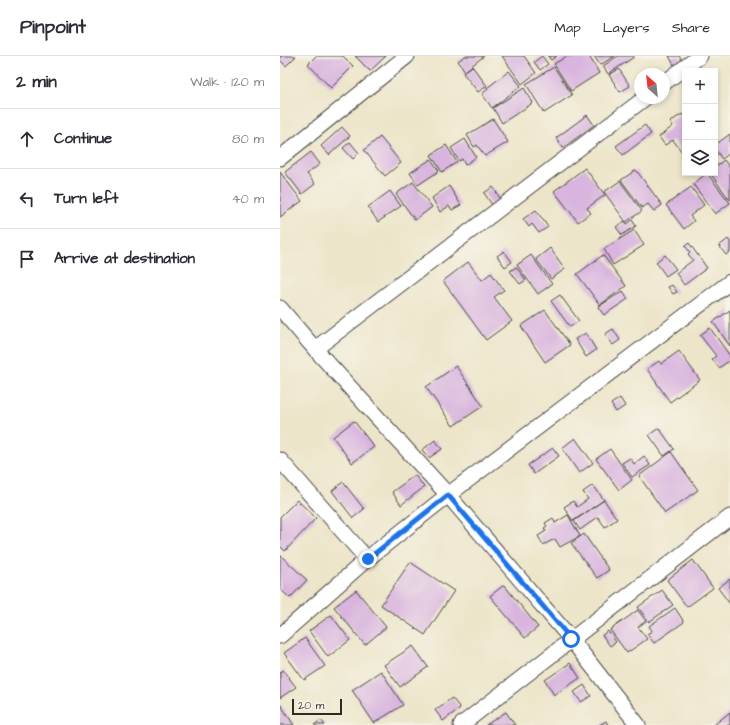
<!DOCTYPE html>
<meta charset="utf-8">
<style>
body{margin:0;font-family:"Architects Daughter",sans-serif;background:#f2f2f3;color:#2b2b33}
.controls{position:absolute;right:12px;top:12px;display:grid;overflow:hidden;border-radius:0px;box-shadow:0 2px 6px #0003}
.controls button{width:36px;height:36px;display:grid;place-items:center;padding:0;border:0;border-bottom:1px solid #e1e1e2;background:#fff;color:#2b2b33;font:20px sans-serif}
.compass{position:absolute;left:354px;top:12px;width:36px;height:36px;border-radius:50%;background:#fff;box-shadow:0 2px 6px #0003;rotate:333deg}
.scale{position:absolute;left:12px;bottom:10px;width:50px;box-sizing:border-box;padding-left:4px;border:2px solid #2b2b2b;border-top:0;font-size:11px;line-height:14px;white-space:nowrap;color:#2b2b2b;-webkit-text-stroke:3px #f7f3e8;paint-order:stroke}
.stop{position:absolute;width:12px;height:12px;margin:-9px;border:3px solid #1a73e8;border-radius:50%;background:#fff}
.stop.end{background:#1a73e8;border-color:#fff;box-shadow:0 1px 4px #0008}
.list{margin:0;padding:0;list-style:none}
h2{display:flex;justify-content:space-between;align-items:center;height:52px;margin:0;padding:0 16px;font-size:17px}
h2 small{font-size:13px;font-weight:400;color:#7c7c81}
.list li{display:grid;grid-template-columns:26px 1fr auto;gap:12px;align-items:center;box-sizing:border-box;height:60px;padding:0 16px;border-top:1px solid #e1e1e2}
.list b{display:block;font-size:15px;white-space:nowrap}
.list em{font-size:13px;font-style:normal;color:#7c7c81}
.icon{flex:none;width:22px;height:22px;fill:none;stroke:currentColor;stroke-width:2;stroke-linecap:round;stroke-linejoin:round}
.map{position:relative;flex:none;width:450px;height:669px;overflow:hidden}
header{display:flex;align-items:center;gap:24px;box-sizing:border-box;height:56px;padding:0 20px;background:#fff;border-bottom:1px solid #e1e1e2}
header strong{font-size:19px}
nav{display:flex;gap:22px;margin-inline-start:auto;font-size:14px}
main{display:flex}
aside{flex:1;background:#fff}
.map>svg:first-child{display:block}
.building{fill:#d8b4de}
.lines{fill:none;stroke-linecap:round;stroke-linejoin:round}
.street-casing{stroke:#484743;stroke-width:17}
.street{stroke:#fff;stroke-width:15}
.route{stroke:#1a73e8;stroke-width:5}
</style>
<header>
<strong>Pinpoint</strong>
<nav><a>Map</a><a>Layers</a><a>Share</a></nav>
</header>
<main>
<aside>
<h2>2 min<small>Walk · 120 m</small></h2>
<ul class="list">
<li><svg class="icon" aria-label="ahead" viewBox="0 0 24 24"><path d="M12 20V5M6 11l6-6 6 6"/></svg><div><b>Continue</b></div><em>80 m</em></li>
<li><svg class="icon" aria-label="left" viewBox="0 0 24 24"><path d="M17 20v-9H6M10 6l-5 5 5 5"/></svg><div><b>Turn left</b></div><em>40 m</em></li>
<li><svg class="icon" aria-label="arrive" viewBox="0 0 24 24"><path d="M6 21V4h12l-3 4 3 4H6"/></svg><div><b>Arrive at destination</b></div></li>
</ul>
</aside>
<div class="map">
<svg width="450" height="669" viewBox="0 0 450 669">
<rect width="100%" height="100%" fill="#f7f3e8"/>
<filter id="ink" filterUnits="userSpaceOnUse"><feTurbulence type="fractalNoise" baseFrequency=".025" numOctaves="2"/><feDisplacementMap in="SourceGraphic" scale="8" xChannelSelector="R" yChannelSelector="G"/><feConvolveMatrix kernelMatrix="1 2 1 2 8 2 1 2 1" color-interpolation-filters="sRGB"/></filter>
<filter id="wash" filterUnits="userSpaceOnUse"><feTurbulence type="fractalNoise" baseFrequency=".012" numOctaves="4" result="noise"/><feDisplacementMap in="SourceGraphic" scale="16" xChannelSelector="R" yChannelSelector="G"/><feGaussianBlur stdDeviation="0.9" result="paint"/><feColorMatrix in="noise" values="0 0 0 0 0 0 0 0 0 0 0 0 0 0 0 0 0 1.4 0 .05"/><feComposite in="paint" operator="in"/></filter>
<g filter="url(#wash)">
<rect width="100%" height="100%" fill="#ece5c9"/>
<g id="blocks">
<path class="building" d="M 0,0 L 16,0 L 6,10 L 0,4 Z
M 36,0 L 63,0 L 73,10 L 51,32 L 28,8 Z
M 75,0 L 106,0 L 90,15 Z
M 185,0 L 204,0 L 185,15 L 178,5 Z
M 222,0 L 244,0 L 256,17 L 242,28 Z
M 262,0 L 268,8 L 260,14 L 254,6 Z
M 268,0 L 277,0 L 271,4 Z
M 287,0 L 309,0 L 319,17 L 291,35 L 274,8 Z
M 314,0 L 335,0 L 320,9 Z
M 338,0 L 353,0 L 354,1 L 328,18 L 323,10 Z
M 389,0 L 399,0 L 402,4 L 394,9 Z
M 192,10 L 207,30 L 198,36 L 183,17 Z
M 274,11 L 292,39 L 264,57 L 246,28 Z
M 339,13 L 350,30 L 340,36 L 329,19 Z
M 229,15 L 241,30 L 212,52 L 202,38 L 208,33 L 207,32 Z
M 244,32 L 253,47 L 222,67 L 213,52 Z
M 402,58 L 405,62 L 405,94 L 402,96 L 393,84 L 385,89 L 379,81 L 393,70 L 390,66 Z
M 307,59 L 314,69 L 283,92 L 276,82 Z
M 213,63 L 228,86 L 205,100 L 197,89 L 194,91 L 187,79 Z
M 365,69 L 371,78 L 343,99 L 336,90 Z
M 62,71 L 70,80 L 49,99 L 41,90 Z
M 450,78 L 450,97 L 442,103 L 435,93 L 435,89 Z
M 100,81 L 121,107 L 105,120 L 84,94 Z
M 185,83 L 196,101 L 185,109 L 182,103 L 179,105 L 171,92 Z
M 70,86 L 79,97 L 73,103 L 63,92 Z
M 166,89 L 177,106 L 162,116 L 151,99 Z
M 31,96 L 40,108 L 27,118 L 35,128 L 22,138 L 5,116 Z
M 151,103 L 159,115 L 138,129 L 130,117 Z
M 444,104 L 450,112 L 450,144 L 430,117 L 435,117 L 435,111 Z
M 305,112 L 325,139 L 307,152 L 311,157 L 298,166 L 274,135 Z
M 356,114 L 382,149 L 374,155 L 368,148 L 362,152 L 341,124 Z
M 0,116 L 22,145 L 0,161 Z
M 427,117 L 450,147 L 435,158 L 413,128 Z
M 340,125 L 362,155 L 346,166 L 324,136 Z
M 133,126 L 152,151 L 135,164 L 116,138 Z
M 169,130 L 181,149 L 172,154 L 169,150 L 160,156 L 152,142 Z
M 213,131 L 222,145 L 213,150 L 204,137 Z
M 411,131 L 424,149 L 410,160 L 414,165 L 404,173 L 386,149 Z
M 110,135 L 121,150 L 98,166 L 88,151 Z
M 256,154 L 268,171 L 259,177 L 252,168 L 249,171 L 243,163 Z
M 352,164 L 356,170 L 342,179 L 336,171 L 345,165 L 347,168 Z
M 354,174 L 364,189 L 333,209 L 324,193 Z
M 448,183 L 450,186 L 450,196 L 446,199 L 439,190 Z
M 409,187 L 427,212 L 404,229 L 396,217 L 413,204 L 408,198 L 410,196 L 405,190 Z
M 270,192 L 285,213 L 271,223 L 256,203 Z
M 224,195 L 232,206 L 225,211 L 217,200 Z
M 251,199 L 272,228 L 258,238 L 237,209 Z
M 323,199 L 346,230 L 320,249 L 297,218 Z
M 385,199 L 396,213 L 386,220 L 376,206 Z
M 188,206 L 202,224 L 211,217 L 224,234 L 214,241 L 232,265 L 206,284 L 163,225 Z
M 236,211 L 246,224 L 240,228 L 230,215 Z
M 392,229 L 397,236 L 393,238 L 388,231 Z
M 343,235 L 348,243 L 324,259 L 318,251 Z
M 280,239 L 299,265 L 290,271 L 271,245 Z
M 265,254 L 290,289 L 265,306 L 241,270 Z
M 450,254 L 450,290 L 433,266 Z
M 430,272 L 450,300 L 450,304 L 439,312 L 432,303 L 436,300 L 420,279 Z
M 333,273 L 340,284 L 333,289 L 325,278 Z
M 306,277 L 316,294 L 306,301 L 295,283 Z
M 399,295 L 420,324 L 390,346 L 367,313 L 379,305 L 381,308 Z
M 176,310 L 203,350 L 173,370 L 146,331 Z
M 340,342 L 345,350 L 336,356 L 331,348 Z
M 74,365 L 94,391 L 72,407 L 53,381 Z
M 379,372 L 394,393 L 384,400 L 369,379 Z
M 295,382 L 313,407 L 299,417 L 282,392 Z
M 155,384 L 162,393 L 149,402 L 142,394 Z
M 273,392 L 279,400 L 254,418 L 248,409 Z
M 330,393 L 352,424 L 339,434 L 316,403 Z
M 391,396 L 418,434 L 385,457 L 359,420 Z
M 364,400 L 370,409 L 352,421 L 342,407 L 350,402 L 354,408 Z
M 135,419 L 144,431 L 121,449 L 112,436 Z
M 63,426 L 84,453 L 73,462 L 52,435 Z
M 313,429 L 324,444 L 293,465 L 284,451 L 293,445 L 297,451 L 308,443 L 303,436 Z
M 17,444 L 36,462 L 5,495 L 0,490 L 0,461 Z
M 324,444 L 337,463 L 325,471 L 318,461 L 300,474 L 294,465 Z
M 288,459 L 300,480 L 280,491 L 275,483 L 263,489 L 258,480 L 266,475 L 264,472 L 267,470 L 265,467 L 273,462 L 275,467 Z
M 304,478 L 329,514 L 317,522 L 291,487 Z
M 0,499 L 27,524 L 10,542 L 0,533 Z
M 413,504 L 433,532 L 407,551 L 387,524 Z
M 130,506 L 174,535 L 145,579 L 101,549 Z
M 450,523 L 450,548 L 438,532 Z
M 224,529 L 258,571 L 245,582 L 210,540 Z
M 76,534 L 106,571 L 85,589 L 54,551 Z
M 382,534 L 393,549 L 369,566 L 358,551 Z
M 395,552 L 404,566 L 374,587 L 367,578 L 372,575 L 369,570 Z
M 358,554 L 366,565 L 358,571 L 367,583 L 347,597 L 330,574 Z
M 51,559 L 70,584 L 48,601 L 29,575 Z
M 328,575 L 336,586 L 330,590 L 322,579 Z
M 25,582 L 45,610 L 24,624 L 4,597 Z
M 133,590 L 148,611 L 120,631 L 104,609 Z
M 290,607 L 300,622 L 274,639 L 265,624 Z
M 3,614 L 16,631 L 0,642 L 0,617 Z
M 101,615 L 123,649 L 94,667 L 72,634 Z
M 304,629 L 311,640 L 301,646 L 294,636 Z
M 172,642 L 180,652 L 163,665 L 155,654 Z
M 0,648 L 14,669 L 0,669 Z
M 226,656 L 235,669 L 206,669 Z
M 450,656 L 450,669 L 434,669 Z
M 41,664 L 45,669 L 34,669 Z
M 326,665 L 328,669 L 319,669 Z"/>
</g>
</g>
<g filter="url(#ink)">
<use href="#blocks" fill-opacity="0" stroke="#484743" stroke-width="1"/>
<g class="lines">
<defs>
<path id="street" d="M 384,27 L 420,0
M 0,102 L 127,0
M 0,252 L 35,293 L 168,439 L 291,583 L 358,669
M 35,293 L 365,42
M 0,404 L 87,503
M 0,580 L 87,503 L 168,439 L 450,226
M 181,669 L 450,461"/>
</defs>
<use href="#street" class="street-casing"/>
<use href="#street" class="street"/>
</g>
</g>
<g class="lines" filter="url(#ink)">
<path class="route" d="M 88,503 L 168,439 L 291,583"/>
</g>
</svg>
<div class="controls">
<button>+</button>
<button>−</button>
<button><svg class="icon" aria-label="layers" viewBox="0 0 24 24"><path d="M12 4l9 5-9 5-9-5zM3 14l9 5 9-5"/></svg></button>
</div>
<svg class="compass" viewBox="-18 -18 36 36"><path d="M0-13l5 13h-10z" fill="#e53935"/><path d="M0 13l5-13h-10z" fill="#7c7c81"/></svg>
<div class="scale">20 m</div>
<div class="stop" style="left:291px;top:583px"></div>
<div class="stop end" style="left:88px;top:503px"></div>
</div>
</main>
